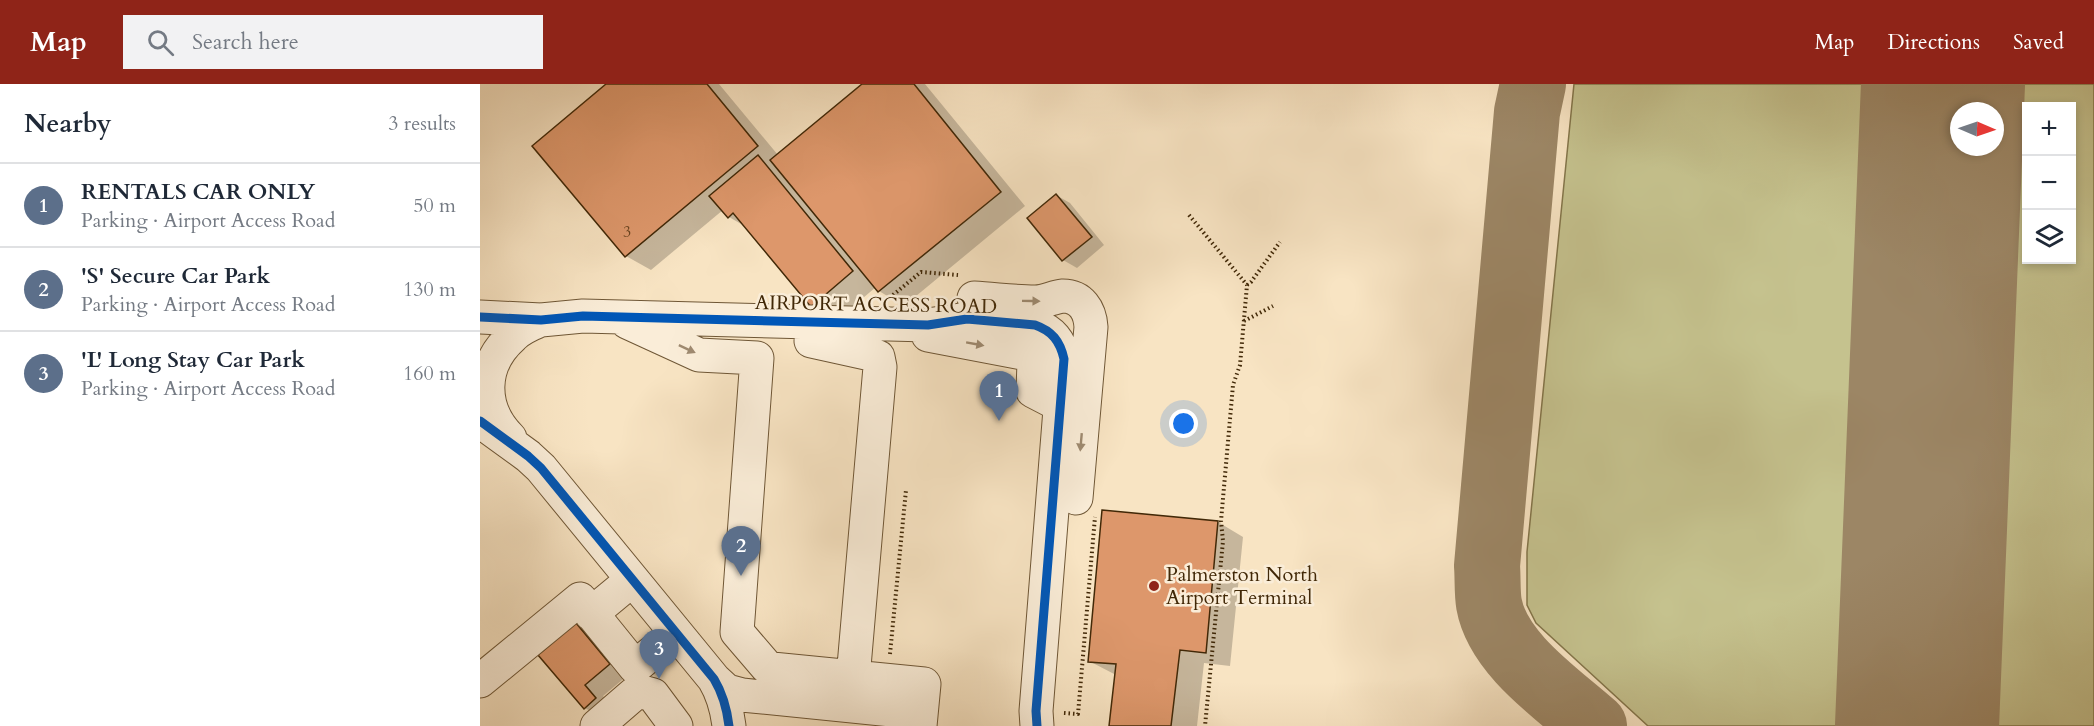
<!DOCTYPE html>
<meta charset="utf-8">
<style>
body{margin:0;font-family:Cardo,serif;background:#f2f2f3;color:#1f2937}
.controls{position:absolute;right:18px;top:18px;display:grid;overflow:hidden;border-radius:0px;box-shadow:0 3px 9px #0003}
.controls button{width:54px;height:54px;display:grid;place-items:center;padding:0;border:0;border-bottom:2px solid #e0e1e3;background:#fff;color:#1f2937;font:30px sans-serif}
.compass{position:absolute;left:1470px;top:18px;width:54px;height:54px;border-radius:50%;background:#fff;box-shadow:0 3px 9px #0003;rotate:92deg}
.you{position:absolute;left:704px;top:340px;width:21px;height:21px;margin:-15px;border:4px solid #fff;border-radius:50%;background:#1a73e8;box-shadow:0 0 0 9px #1a73e833}
.badge{display:grid;place-items:center;width:39px;height:39px;border-radius:50%;background:#8f2418;color:#fff;font-size:20px;font-weight:700}
.pin{position:absolute;translate:-50% -50px;filter:drop-shadow(0 2px 3px #0008)}
.pin::after{content:'';position:absolute;top:32px;width:21px;height:18px;background:inherit;clip-path:polygon(0 0,100% 0,50% 100%)}
.list{margin:0;padding:0;list-style:none}
h2{display:flex;justify-content:space-between;align-items:center;height:78px;margin:0;padding:0 24px;font-size:26px}
h2 small{font-size:20px;font-weight:400;color:#747a83}
.list li{display:grid;grid-template-columns:39px 1fr auto;gap:18px;align-items:center;box-sizing:border-box;height:84px;padding:0 24px;border-top:2px solid #e0e1e3}
.list b{display:block;font-size:22px;white-space:nowrap}
.list p{margin:0;font-size:20px;white-space:nowrap;color:#747a83}
.list em{font-size:20px;font-style:normal;color:#747a83}
.icon{flex:none;width:33px;height:33px;fill:none;stroke:currentColor;stroke-width:2;stroke-linecap:round;stroke-linejoin:round}
.map{position:relative;flex:none;width:1614px;height:642px;overflow:hidden}
header{display:flex;align-items:center;gap:36px;box-sizing:border-box;height:84px;padding:0 30px;background:#8f2418;color:#fff}
header strong{font-size:28px}
nav{display:flex;gap:33px;margin-inline-start:auto;font-size:21px}
.search{width:420px;height:54px;background:#f2f2f3;display:flex;align-items:center;gap:15px;box-sizing:border-box;padding:0 21px;border-radius:0px;color:#747a83;font-size:22px}
main{display:flex}
aside{flex:1;background:#fff}
.map>svg:first-child{display:block}
.green{fill:#c5c28e;stroke:#83754a;stroke-width:1.5;fill-rule:evenodd}
.shadow{fill:#0003}
.lines{fill:none;stroke-linecap:round;stroke-linejoin:round}
.taxiway{stroke:#9c8665;stroke-width:66}
.runway{stroke:#9c8665;stroke-width:164}
.building{fill:#dd976b;stroke:#412807;stroke-width:1.5}
.minor-casing{stroke:#6f5736;stroke-width:35}
.path{stroke:#412807;stroke-width:4;stroke-dasharray:1.5 3;stroke-linecap:butt}
.minor{stroke:#faedd8;stroke-width:33}
.cycleway-casing{stroke:#faedd8;stroke-width:13}
.cycleway{stroke:#0057b8;stroke-width:9}
.oneway{fill:#9e8a70}
.poi-dot{fill:#8f2418;stroke:#faedd8;stroke-width:2}
.labels{text-anchor:middle;stroke-width:5;stroke-linejoin:round;paint-order:stroke}
.number-label{font-size:16px;fill:#684420}
.street-label{font-size:20px;fill:#412807;stroke:#faedd8}
.poi-label{font-size:20px;fill:#412807;stroke:#faedd8;text-anchor:start}
</style>
<header>
<strong>Map</strong>
<div class="search"><svg class="icon" aria-label="search" viewBox="0 0 24 24"><circle cx="10" cy="10" r="6"/><path d="M15 15l6 6"/></svg>Search here</div>
<nav><a>Map</a><a>Directions</a><a>Saved</a></nav>
</header>
<main>
<aside>
<h2>Nearby<small>3 results</small></h2>
<ul class="list">
<li><span class="badge" style="background:#5c6f8a">1</span><div><b>RENTALS CAR ONLY</b><p>Parking · Airport Access Road</p></div><em>50 m</em></li>
<li><span class="badge" style="background:#5c6f8a">2</span><div><b>'S' Secure Car Park</b><p>Parking · Airport Access Road</p></div><em>130 m</em></li>
<li><span class="badge" style="background:#5c6f8a">3</span><div><b>'L' Long Stay Car Park</b><p>Parking · Airport Access Road</p></div><em>160 m</em></li>
</ul>
</aside>
<div class="map">
<svg width="1614" height="642" viewBox="0 0 1614 642">
<rect width="100%" height="100%" fill="#f8e4c3"/>
<filter id="stains"><feTurbulence type="fractalNoise" baseFrequency=".00333" numOctaves="4"/><feColorMatrix values="0 0 0 0 .2 0 0 0 0 .09 0 0 0 0 .02 0 0 0 .5 -.17"/></filter>
<radialGradient id="worn" r=".72"><stop offset=".6" stop-color="#630" stop-opacity="0"/><stop offset="1" stop-color="#630" stop-opacity=".3"/></radialGradient>
<path class="green" d="M 1094,0 L 1614,0 L 1614,642 L 1168,642 L 1056,539 L 1047,521 L 1047,468 ZM 1546,22 L 1592,22 L 1592,176 L 1546,176 ZM 1479,27 L 1515,27 L 1515,63 L 1479,63 Z"/>
<path class="shadow" d="M 129,0 L 239,0 L 298,71 L 384,0 L 445,0 L 545,122 L 424,222 L 399,207 L 396,203 L 357,236 L 332,221 L 268,144 L 249,133 L 243,126 L 171,186 L 146,172 L 55,62 Z
M 576,111 L 590,119 L 624,161 L 597,184 L 583,176 L 549,134 Z
M 738,438 L 763,453 L 750,582 L 724,579 L 717,642 L 631,642 L 636,591 L 609,577 Z
M 96,540 L 115,552 L 148,591 L 123,612 L 135,626 L 124,635 L 105,624 Z"/>
<g class="lines">
<path class="taxiway" d="M 1053,0 L 1047,28 L 1007,482 C 1008,494 1007,508 1009,520 C 1018,570 1078,610 1114,642"/>
<path class="runway" d="M 1437,642 L 1463,0"/>
</g>
<path class="building" d="M 126,0 L 227,0 L 278,62 L 145,173 L 52,62 Z
M 382,0 L 434,0 L 521,108 L 398,208 L 290,76 Z
M 278,71 L 373,187 L 331,223 L 253,129 L 248,134 L 229,112 Z
M 576,110 L 612,153 L 582,177 L 547,134 Z
M 622,426 L 738,437 L 726,569 L 700,566 L 691,642 L 629,642 L 636,580 L 608,578 Z
M 96,539 L 130,580 L 105,601 L 116,614 L 104,625 L 58,571 Z"/>
<g class="lines">
<defs>
<path id="minor" d="M 494,214 C 514,215 535,218 555,218 C 565,218 573,213 583,212 C 601,212 610,226 611,243 L 596,414
M 0,233 L 61,236 L 103,232 L 448,241 L 487,235 L 555,241 C 572,247 580,257 584,275 L 556,627 L 557,642
M 147,238 L 219,271 L 277,274 L 257,548 L 287,583 L 292,585 L 444,600 L 440,642
M 448,251 L 548,270 L 554,277 L 553,307 L 580,321
M 331,257 L 390,270 L 398,273 L 400,283 L 373,594
M 0,337 L 48,372 L 61,384 L 234,595 C 243,610 247,625 249,642
M 30,354 C 0,324 0,281 33,252 C 41,244 51,240 61,236
M 111,530 L 152,496
M 234,595 L 247,607 L 262,611 L 441,629
M 0,597 L 100,515 L 155,583 L 196,549
M 117,642 L 154,610 L 162,608 L 173,611 L 196,642"/>
</defs>
<use href="#minor" class="minor-casing"/>
<path class="path" d="M 709,131 L 767,201 L 760,281 L 753,301 L 741,437 L 743,457 L 725,642
M 767,201 L 771,198 L 800,158
M 413,211 L 441,188 L 478,191
M 764,237 L 793,222
M 410,570 L 426,406
M 584,629 L 598,630 L 615,433"/>
<use href="#minor" class="minor"/>
<defs>
<path id="cycleway" d="M 0,233 L 61,236 L 103,232 L 448,241 L 487,235 L 555,241 C 572,247 580,257 584,275 L 556,627 L 557,642
M 0,337 L 48,372 L 61,384 L 234,595 C 243,610 247,625 249,642"/>
</defs>
<use href="#cycleway" class="cycleway-casing"/>
<use href="#cycleway" class="cycleway"/>
</g>
<defs><path id="oneway-solid" d="M-6-.8H1V-3.2L6.5 0L1 3.2V.8H-6Z" transform="scale(1.5)"/></defs>
<g class="oneway">
<use href="#oneway-solid" transform="translate(551 217) rotate(1)"/>
<use href="#oneway-solid" transform="translate(495 260) rotate(10)"/>
<use href="#oneway-solid" transform="translate(207 265) rotate(25)"/>
<use href="#oneway-solid" transform="translate(601 358) rotate(95)"/>
</g>
<circle class="poi-dot" cx="674" cy="502" r="6"/>
<g class="labels">
<g class="number-label">
<text x="147" y="153">3</text>
</g>
<g class="street-label">
<text transform="translate(396 220) rotate(1)" y="7">AIRPORT ACCESS ROAD</text>
</g>
<g class="poi-label">
<text x="686" y="497">Palmerston North<tspan x="686" dy="23">Airport Terminal</tspan></text>
</g>
</g>
<rect width="100%" height="100%" filter="url(#stains)"/>
<rect width="100%" height="100%" fill="url(#worn)"/>
</svg>
<div class="controls">
<button>+</button>
<button>−</button>
<button><svg class="icon" aria-label="layers" viewBox="0 0 24 24"><path d="M12 4l9 5-9 5-9-5zM3 14l9 5 9-5"/></svg></button>
</div>
<svg class="compass" viewBox="-18 -18 36 36"><path d="M0-13l5 13h-10z" fill="#e53935"/><path d="M0 13l5-13h-10z" fill="#747a83"/></svg>
<div class="you"></div>
<div class="pin badge" style="left:519px;top:337px;background:#5c6f8a">1</div>
<div class="pin badge" style="left:261px;top:492px;background:#5c6f8a">2</div>
<div class="pin badge" style="left:179px;top:595px;background:#5c6f8a">3</div>
</div>
</main>
